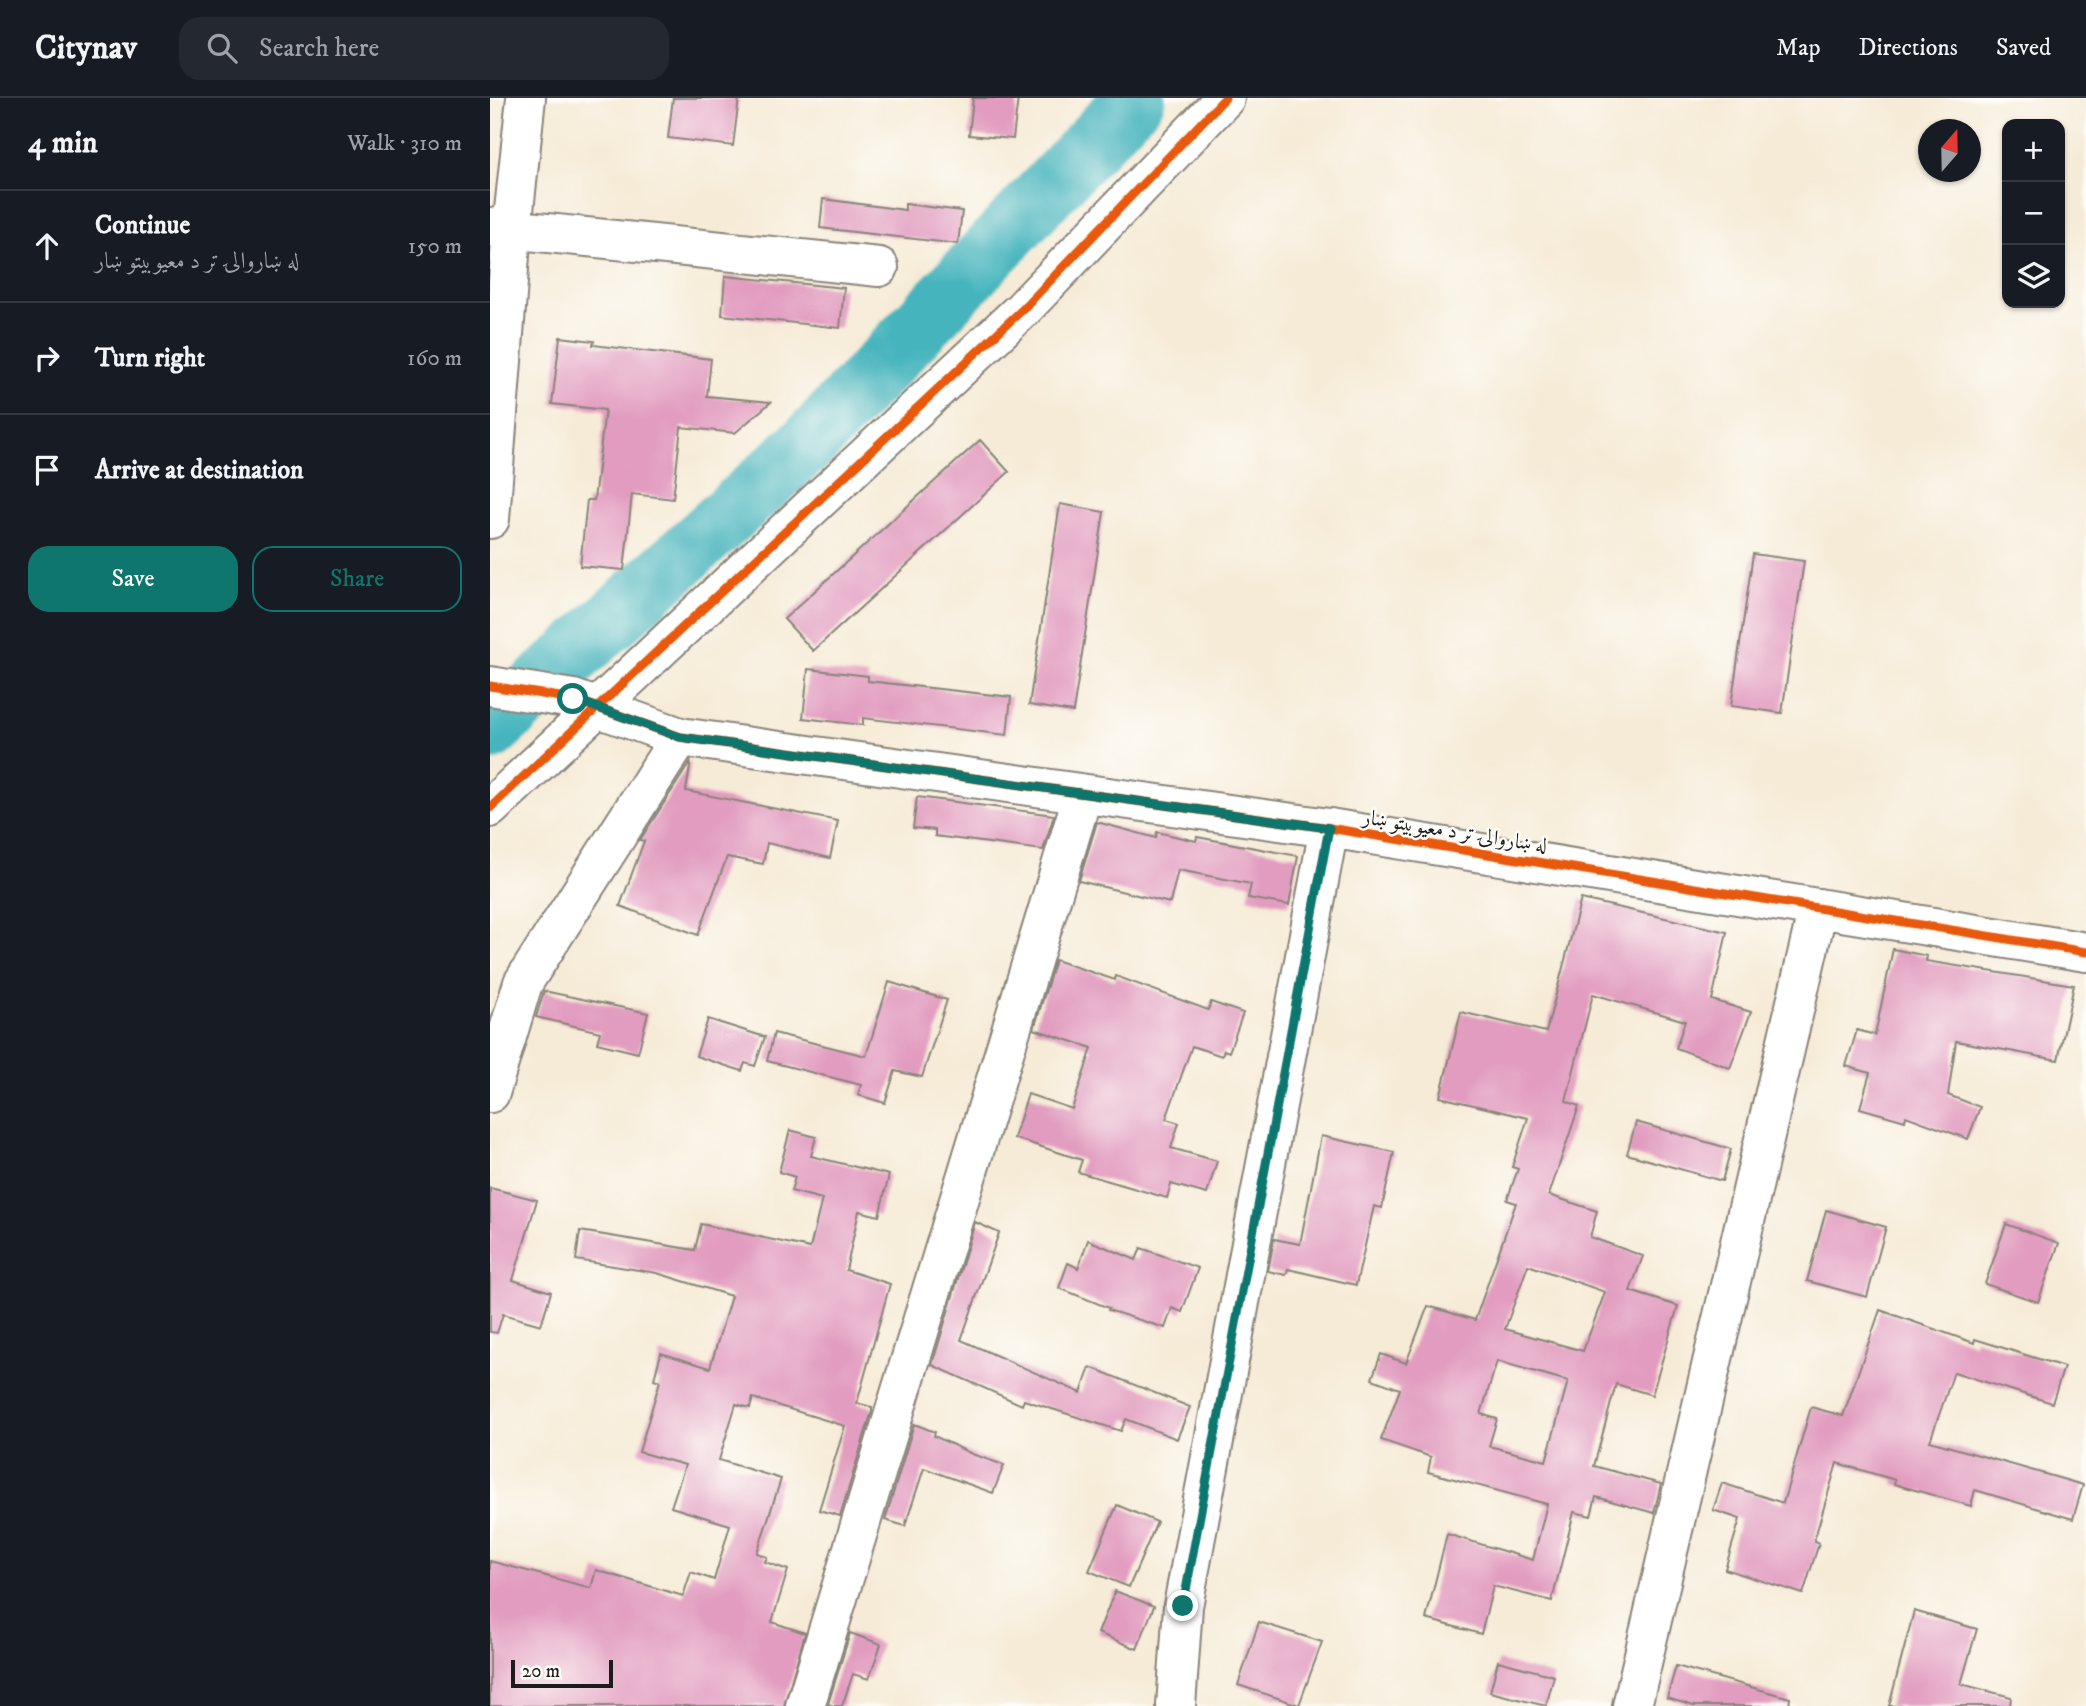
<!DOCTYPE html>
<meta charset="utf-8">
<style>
body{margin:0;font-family:"IM FELL DW Pica",Amiri,serif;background:#242831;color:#f1f3f6}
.controls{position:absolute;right:21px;top:21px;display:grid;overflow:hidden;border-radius:14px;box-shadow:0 2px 5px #0004}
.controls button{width:63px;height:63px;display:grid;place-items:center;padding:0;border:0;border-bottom:2px solid #363941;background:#171b24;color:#f1f3f6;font:35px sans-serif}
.compass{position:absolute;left:1428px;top:21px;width:63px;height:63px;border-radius:50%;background:#171b24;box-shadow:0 2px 5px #0004;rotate:20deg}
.scale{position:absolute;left:21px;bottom:18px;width:102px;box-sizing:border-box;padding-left:7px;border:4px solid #1c1c1c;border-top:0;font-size:19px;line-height:24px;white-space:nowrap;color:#1c1c1c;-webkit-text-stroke:5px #fdfcf7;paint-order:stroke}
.stop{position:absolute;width:21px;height:21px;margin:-16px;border:5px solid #0f766e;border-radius:50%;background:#fff}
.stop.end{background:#0f766e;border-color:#fff;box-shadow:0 2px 7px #0008}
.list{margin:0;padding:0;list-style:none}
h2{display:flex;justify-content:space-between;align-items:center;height:91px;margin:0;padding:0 28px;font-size:30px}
h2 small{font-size:23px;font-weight:400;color:#9ea1a6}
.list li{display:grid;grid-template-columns:46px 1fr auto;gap:21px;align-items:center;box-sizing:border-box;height:112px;padding:0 28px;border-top:2px solid #363941}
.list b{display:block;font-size:26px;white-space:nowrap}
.list p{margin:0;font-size:23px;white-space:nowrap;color:#9ea1a6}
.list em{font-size:23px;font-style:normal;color:#9ea1a6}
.actions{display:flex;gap:14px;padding:21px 28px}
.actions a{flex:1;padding:16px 0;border:2px solid #0f766e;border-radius:21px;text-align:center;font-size:24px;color:#0f766e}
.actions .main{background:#0f766e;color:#fff}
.icon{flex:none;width:38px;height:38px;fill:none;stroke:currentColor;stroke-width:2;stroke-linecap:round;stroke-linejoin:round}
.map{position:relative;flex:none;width:1596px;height:1608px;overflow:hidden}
header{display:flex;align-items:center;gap:42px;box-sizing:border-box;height:98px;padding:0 35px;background:#171b24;border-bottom:2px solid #363941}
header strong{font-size:33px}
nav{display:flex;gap:38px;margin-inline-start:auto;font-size:24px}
.search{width:490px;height:63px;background:#242831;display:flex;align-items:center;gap:18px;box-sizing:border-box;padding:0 24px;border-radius:21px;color:#9ea1a6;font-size:26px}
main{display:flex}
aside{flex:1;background:#171b24}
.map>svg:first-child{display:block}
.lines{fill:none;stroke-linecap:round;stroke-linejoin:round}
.river{stroke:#45b4bd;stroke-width:61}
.building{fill:#e29cc0;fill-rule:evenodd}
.street-casing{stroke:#89847a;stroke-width:42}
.secondary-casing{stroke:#89847a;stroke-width:42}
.street{stroke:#fff;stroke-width:38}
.secondary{stroke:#fff;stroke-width:38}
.cycleway-casing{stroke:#fdfcf7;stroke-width:13}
.cycleway{stroke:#e8590c;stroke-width:9}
.route{stroke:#0f766e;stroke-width:9}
.labels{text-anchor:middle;stroke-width:5;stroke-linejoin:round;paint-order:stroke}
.street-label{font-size:21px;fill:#1c1c1c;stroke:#fdfcf7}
</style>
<header>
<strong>Citynav</strong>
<div class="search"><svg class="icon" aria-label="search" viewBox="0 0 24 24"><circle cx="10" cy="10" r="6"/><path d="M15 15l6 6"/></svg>Search here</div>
<nav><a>Map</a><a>Directions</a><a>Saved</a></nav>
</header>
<main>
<aside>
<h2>4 min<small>Walk · 310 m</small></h2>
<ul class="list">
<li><svg class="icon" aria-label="ahead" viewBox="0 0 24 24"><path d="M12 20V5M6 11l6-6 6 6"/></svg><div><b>Continue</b><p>له ښاروالۍ تر د معیوبیتو ښار</p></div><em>150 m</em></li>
<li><svg class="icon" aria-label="right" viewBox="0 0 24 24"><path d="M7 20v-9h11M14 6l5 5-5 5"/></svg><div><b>Turn right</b></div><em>160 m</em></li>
<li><svg class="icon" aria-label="arrive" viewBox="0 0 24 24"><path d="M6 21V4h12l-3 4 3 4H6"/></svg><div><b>Arrive at destination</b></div></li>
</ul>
<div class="actions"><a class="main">Save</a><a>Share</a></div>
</aside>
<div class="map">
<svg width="1596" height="1608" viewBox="0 0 1596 1608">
<rect width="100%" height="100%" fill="#fdfcf7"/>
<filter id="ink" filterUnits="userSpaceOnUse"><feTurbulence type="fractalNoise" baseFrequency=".0143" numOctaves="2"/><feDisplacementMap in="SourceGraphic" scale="14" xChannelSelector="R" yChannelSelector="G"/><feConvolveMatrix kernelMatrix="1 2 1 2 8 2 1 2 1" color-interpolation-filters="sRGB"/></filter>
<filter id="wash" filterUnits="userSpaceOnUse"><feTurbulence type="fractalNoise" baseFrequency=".00686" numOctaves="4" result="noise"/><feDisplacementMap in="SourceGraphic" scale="28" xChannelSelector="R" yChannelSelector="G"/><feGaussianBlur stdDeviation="1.57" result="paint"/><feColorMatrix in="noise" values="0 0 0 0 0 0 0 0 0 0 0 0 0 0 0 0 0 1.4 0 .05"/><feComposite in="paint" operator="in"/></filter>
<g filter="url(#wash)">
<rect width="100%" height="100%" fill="#f6ebd7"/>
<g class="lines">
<path class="river" d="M 0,632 L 323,341 L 645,0"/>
</g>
<g id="blocks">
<path class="building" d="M 183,0 L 249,0 L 243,48 L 178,40 Z
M 483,0 L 528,0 L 523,41 L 479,37 Z
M 333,101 L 415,112 L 415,106 L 472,113 L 468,146 L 330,130 Z
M 235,178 L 354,190 L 350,230 L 232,217 Z
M 70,239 L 104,243 L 103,247 L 221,261 L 217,298 L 281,304 L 245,335 L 191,329 L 183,401 L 142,396 L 134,472 L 90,468 L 97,402 L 104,402 L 115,312 L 62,306 Z
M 490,342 L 519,374 L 323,553 L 294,521 Z
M 570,406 L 614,414 L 583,614 L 539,607 Z
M 1263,456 L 1314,463 L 1292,615 L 1241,608 Z
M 318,571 L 378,578 L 378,583 L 521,599 L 517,637 L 373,620 L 373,627 L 313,620 Z
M 201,663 L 196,693 L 348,723 L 340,760 L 277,745 L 273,766 L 237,759 L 208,837 L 130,808 L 154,743 L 150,742 Z
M 427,699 L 564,717 L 553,752 L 445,738 L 445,732 L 423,730 Z
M 607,724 L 666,740 L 667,734 L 706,743 L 707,739 L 808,758 L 799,807 L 758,800 L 761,786 L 688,772 L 680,805 L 589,783 Z
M 1091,801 L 1237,834 L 1222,902 L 1261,914 L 1240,970 L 1186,950 L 1195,923 L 1103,896 L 1076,1003 L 1089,1008 L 1059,1097 L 1107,1113 L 1100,1139 L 1153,1158 L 1140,1193 L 1188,1208 L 1162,1297 L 1126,1286 L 1104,1368 L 1171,1386 L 1164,1415 L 1106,1399 L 1101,1418 L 1084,1414 L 1062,1503 L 1003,1488 L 991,1536 L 936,1521 L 957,1436 L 1043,1462 L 1057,1406 L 938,1374 L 941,1359 L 891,1342 L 910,1291 L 882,1281 L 891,1256 L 916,1265 L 938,1208 L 985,1222 L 1026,1105 L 1017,1102 L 1028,1071 L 1022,1069 L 1038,1020 L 950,999 L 971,914 L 1056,934 ZM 1038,1167 L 1115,1194 L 1093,1253 L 1015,1231 ZM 1007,1263 L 1078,1283 L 1056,1363 L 999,1348 L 1007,1321 L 991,1316 Z
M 1403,851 L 1437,858 L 1436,863 L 1584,887 L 1568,962 L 1466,943 L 1458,997 L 1490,1009 L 1478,1041 L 1416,1018 L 1415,1023 L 1370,1010 L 1380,975 L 1356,968 L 1367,932 L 1385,937 Z
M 565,862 L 625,882 L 626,878 L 718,912 L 721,904 L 753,915 L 739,954 L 734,952 L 732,958 L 702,948 L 676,1021 L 689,1025 L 681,1050 L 727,1063 L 717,1096 L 681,1086 L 677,1100 L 588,1074 L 592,1062 L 524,1040 L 538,996 L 582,1011 L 602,950 L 544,931 Z
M 399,884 L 457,902 L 432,979 L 405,973 L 395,1005 L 368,997 L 371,987 L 277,963 L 284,935 L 376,958 Z
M 54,893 L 158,915 L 148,955 L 107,945 L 110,934 L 46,919 Z
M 218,921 L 275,939 L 265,968 L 255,965 L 252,973 L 206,958 Z
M 1146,1024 L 1241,1051 L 1232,1083 L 1137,1056 Z
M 300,1032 L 326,1039 L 321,1058 L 399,1077 L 389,1118 L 369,1113 L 356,1172 L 400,1186 L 367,1305 L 382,1309 L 382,1313 L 350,1418 L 329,1412 L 355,1328 L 263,1300 L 260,1310 L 246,1306 L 229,1362 L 291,1381 L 267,1455 L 277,1459 L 275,1464 L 298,1472 L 282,1524 L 315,1535 L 294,1608 L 0,1608 L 0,1463 L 101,1490 L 106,1472 L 193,1498 L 201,1474 L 224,1482 L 240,1427 L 181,1409 L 195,1367 L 149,1354 L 170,1283 L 164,1281 L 171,1255 L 220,1270 L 241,1198 L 167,1175 L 86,1162 L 90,1133 L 205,1152 L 211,1126 L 320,1150 L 332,1101 L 301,1093 L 305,1079 L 289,1074 Z
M 831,1038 L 904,1054 L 892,1110 L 884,1108 L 866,1187 L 798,1171 L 796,1177 L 778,1173 L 784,1141 L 810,1146 Z
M 0,1090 L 47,1102 L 23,1182 L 61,1194 L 51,1227 L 13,1216 L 7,1235 L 0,1234 Z
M 1336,1112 L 1396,1129 L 1377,1199 L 1317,1183 Z
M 485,1124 L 509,1135 L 471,1242 L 591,1295 L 600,1269 L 700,1309 L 687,1341 L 636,1321 L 631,1333 L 534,1302 L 532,1307 L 442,1267 Z
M 1516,1126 L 1569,1145 L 1548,1204 L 1495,1186 Z
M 598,1142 L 646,1162 L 651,1150 L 708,1170 L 692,1214 L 682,1210 L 675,1230 L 618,1212 L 619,1210 L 569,1190 L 578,1165 L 588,1170 Z
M 1390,1212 L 1484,1245 L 1485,1241 L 1574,1269 L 1562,1305 L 1464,1274 L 1440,1343 L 1593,1387 L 1583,1421 L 1485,1392 L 1481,1408 L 1404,1386 L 1405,1382 L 1347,1365 L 1324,1443 L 1329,1445 L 1313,1496 L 1235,1471 L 1250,1421 L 1223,1412 L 1232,1385 L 1293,1405 L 1321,1309 L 1353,1318 Z
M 424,1326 L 445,1334 L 444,1338 L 482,1356 L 514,1367 L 503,1395 L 434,1370 L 415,1428 L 395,1422 Z
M 627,1407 L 667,1424 L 639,1489 L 599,1473 Z
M 625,1493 L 664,1508 L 647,1551 L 608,1535 Z
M 1424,1513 L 1487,1531 L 1471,1586 L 1521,1599 L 1520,1608 L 1399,1608 Z
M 769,1524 L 832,1544 L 809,1607 L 748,1587 Z
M 360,1535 L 391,1546 L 379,1581 L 363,1576 L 352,1608 L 343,1608 L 338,1606 Z
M 1008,1563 L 1064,1578 L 1056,1608 L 1000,1594 Z
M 1186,1568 L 1300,1600 L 1299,1608 L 1204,1608 L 1177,1600 Z"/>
</g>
</g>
<g filter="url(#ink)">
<use href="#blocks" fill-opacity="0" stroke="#89847a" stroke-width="2"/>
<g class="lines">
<defs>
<path id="street" d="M 0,129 L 389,169
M 0,421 L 22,131 L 36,0
M 0,710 L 533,211 L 735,0
M 0,995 L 33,885 L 190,639
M 315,1608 L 593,696
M 686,1608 L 693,1508 L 839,730
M 1142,1608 L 1328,810"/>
<path id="secondary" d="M 0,588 L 83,601 L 190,639 L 839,730 L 1596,854"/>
</defs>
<use href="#street" class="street-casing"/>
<use href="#secondary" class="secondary-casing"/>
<use href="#street" class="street"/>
<use href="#secondary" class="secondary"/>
<defs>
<path id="cycleway" d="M 0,588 L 83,601 L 190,639 L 839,730 L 1596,854
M 0,710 L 533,211 L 735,0"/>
</defs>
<use href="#cycleway" class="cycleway-casing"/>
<use href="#cycleway" class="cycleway"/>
</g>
</g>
<g class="lines" filter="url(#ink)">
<path class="route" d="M 83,601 L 190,639 L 839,730 L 693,1508"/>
</g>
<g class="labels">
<g class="street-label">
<text transform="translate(965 733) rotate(9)" y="7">له ښاروالۍ تر د معیوبیتو ښار</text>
</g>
</g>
</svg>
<div class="controls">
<button>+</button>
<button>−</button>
<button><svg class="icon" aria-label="layers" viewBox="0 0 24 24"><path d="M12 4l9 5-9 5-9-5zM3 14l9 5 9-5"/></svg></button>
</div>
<svg class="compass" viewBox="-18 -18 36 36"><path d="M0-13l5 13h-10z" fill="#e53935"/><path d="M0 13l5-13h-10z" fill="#9ea1a6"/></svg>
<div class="scale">20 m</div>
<div class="stop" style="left:83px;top:601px"></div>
<div class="stop end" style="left:693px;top:1508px"></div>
</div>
</main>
